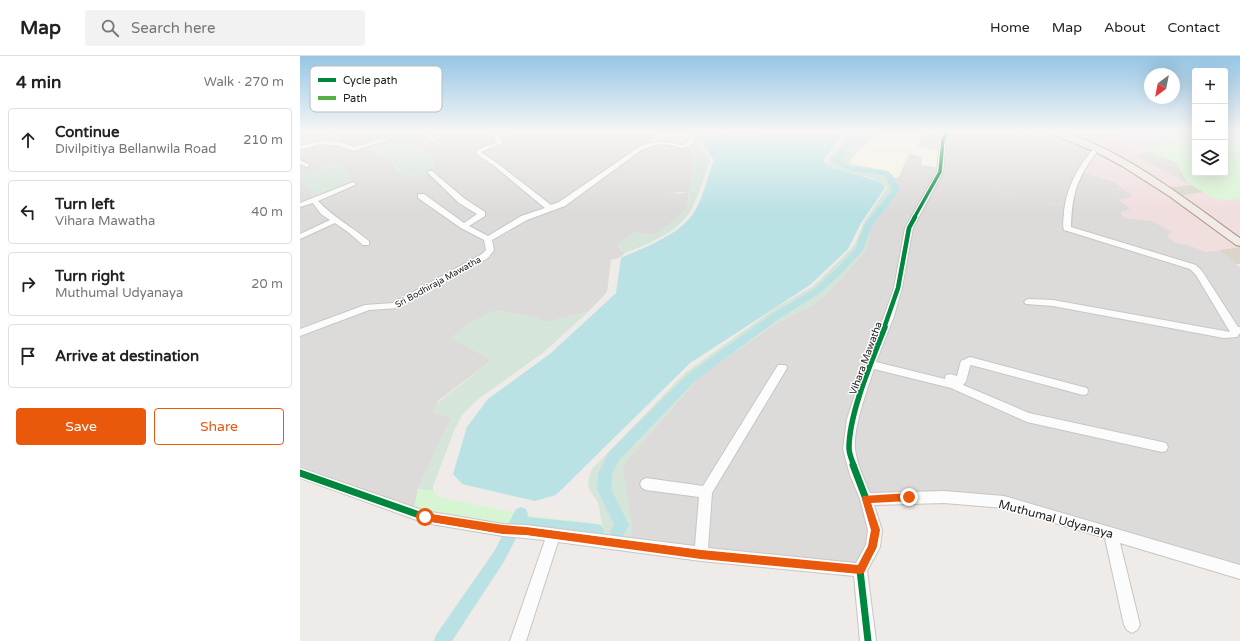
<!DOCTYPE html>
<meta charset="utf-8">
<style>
body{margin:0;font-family:"Varela Round",sans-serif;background:#f2f2f2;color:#222}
.controls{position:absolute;right:12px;top:12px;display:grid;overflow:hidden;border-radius:4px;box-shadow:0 4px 16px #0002}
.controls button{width:36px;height:36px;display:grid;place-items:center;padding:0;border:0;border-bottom:1px solid #e0e0e0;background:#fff;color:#222;font:20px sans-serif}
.compass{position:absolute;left:844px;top:12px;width:36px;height:36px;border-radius:50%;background:#fff;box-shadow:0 4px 16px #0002;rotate:212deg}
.stop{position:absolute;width:12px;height:12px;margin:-9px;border:3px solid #ea580c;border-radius:50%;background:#fff}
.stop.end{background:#ea580c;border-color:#fff;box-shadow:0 1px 4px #0008}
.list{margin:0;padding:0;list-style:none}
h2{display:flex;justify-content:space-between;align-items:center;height:52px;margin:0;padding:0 16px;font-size:17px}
h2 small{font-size:13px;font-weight:400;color:#767676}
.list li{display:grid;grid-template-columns:26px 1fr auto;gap:12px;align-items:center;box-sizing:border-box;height:64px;margin:0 8px 8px;padding:0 8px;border:1px solid #e0e0e0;border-radius:4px}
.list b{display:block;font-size:15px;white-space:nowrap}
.list p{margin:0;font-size:13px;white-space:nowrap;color:#767676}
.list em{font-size:13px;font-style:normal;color:#767676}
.actions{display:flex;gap:8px;padding:12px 16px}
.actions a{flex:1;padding:9px 0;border:1px solid #ea580c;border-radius:4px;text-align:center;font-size:14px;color:#ea580c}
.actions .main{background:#ea580c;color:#fff}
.icon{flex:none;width:22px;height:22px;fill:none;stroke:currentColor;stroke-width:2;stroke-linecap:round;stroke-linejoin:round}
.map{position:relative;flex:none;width:940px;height:585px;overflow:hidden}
header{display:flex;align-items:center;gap:24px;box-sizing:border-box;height:56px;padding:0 20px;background:#fff;border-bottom:1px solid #e0e0e0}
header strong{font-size:19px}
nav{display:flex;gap:22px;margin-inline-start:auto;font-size:14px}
.search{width:280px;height:36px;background:#f2f2f2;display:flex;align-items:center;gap:10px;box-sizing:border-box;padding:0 14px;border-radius:4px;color:#767676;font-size:15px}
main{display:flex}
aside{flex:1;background:#fff}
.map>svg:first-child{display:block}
.residential{fill:#dddbda;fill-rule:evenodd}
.commercial{fill:#f1dedf}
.industrial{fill:#ece0e9}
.education{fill:#f7f3e4}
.religious{fill:#dcdbda}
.construction{fill:#d9d5c9}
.wetland{fill:#d5e5d9}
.park{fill:#d7f5d2}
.parking{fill:#dedddc}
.water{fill:#bae1e4}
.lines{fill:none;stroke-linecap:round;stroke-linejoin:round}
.canal{fill:#bae1e4;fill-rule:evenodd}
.minor-casing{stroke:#c7c6c4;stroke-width:2}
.major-casing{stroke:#a59584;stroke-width:2}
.minor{fill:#fcfcfc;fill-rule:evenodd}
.major{fill:#f1eae5;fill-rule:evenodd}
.quiet{stroke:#55b145;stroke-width:2.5;stroke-dasharray:5.5 2.5;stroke-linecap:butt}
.cycleway-far3-casing{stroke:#fff;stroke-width:5}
.cycleway-far2-casing{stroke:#fff;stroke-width:6}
.cycleway-far1-casing{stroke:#fff;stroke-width:8}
.cycleway-casing{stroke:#fff;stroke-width:10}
.cycleway-far3{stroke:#00873e;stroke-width:3.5}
.cycleway-far2{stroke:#00873e;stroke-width:4.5}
.cycleway-far1{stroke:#00873e;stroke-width:5.5}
.cycleway{stroke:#00873e;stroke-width:7}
.route{fill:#ea580c}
.labels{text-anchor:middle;stroke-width:3;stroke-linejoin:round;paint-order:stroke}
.far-street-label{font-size:9px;fill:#202020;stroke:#fff}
.street-label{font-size:10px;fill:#202020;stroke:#fff}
.near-street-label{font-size:12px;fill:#202020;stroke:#fff}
.key{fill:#fff;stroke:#bcbcbc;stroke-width:1}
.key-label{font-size:11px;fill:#202020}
</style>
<header>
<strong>Map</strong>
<div class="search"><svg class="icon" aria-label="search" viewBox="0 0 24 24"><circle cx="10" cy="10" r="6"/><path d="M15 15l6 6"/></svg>Search here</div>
<nav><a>Home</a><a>Map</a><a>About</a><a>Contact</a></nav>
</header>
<main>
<aside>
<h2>4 min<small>Walk · 270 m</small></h2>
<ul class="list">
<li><svg class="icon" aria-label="ahead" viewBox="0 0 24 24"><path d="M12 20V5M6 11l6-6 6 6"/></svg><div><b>Continue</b><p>Divilpitiya Bellanwila Road</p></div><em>210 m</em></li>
<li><svg class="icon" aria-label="left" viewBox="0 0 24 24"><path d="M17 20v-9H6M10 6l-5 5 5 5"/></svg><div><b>Turn left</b><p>Vihara Mawatha</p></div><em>40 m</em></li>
<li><svg class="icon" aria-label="right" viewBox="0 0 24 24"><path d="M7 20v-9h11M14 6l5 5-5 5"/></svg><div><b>Turn right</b><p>Muthumal Udyanaya</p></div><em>20 m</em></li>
<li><svg class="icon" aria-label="arrive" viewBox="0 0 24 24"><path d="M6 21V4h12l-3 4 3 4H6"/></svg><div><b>Arrive at destination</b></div></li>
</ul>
<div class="actions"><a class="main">Save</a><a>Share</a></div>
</aside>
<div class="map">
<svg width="940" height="585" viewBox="0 0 940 585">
<rect width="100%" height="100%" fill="#eeebe8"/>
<path class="residential" d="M 46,75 L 343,75 L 357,81 L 303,120 L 378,138 L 388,136 L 389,138 L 387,150 L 377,163 L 355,179 L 334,176 L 318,190 L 325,197 L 319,202 L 311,204 L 307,236 L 289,255 L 247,266 L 235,262 L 196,254 L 151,282 L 192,304 L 138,345 L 134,356 L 151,362 L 118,433 L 114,453 L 0,417 L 0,125 L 8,131 L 13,139 L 12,144 L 53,128 L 41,110 L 36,107 L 0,120 L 0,92 L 22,86 ZM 97,84 L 104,84 L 123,93 L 134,105 L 130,116 L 119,119 L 105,120 L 97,114 L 91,105 L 71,96 L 90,86 Z
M 847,95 L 876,106 L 887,126 L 891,129 L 835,100 Z
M 609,98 L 623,101 L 621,109 L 641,112 L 690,133 L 724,145 L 744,148 L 767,149 L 779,115 L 814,126 L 832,139 L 833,141 L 819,144 L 832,153 L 827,154 L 826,162 L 852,165 L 873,176 L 874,186 L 917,195 L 920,194 L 940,211 L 940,516 L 704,446 L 566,443 L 575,474 L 560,514 L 327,488 L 323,409 L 399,321 L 474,269 L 514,248 L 528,237 L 538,225 L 572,169 L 599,136 L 592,121 L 599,120 Z"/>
<path class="commercial" d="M 0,75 L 16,75 L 31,81 L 22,86 L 0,92 Z
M 756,75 L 821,75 L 826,78 L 819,82 L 829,86 L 826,87 L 847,95 L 836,101 L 891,129 L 863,132 L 874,141 L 904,136 L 925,145 L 936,142 L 940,144 L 940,191 L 917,195 L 905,196 L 883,187 L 874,186 L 867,180 L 872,176 L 852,165 L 826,162 L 821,159 L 821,156 L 832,153 L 819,144 L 832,141 L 832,139 L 814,126 L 779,115 L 754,77 Z"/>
<path class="industrial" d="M 821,75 L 886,75 L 871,89 L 859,86 L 847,95 L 826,87 L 828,86 L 818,82 L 826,78 Z"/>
<path class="education" d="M 578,75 L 626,75 L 617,90 L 642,95 L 641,112 L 621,109 L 622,101 L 613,98 L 609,98 L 599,120 L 596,122 L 565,111 L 550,108 L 551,103 Z"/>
<path class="religious" d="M 649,75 L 749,75 L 796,93 L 784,107 L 767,149 L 744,148 L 724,145 L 690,133 L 638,120 L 642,91 Z
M 351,87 L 376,89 L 391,94 L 391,129 L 388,136 L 362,137 L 302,120 L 338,94 Z"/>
<path class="construction" d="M 891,129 L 904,136 L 874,141 L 862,132 Z
M 940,191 L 940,208 L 936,208 L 920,194 Z"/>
<path class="wetland" d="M 394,75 L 425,75 C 420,81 407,81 400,86 L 399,91 L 410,105 C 404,121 399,139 391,154 C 376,178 349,187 325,197 L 317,189 L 334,176 L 355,179 C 367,170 394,154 388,136 L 391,129 L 391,94 L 382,91 L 385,90 Z
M 549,75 L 578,75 L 551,103 L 550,108 L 584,114 L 592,119 L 599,136 L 572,169 L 566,195 L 528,237 L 514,248 L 474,269 L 399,321 L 323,409 L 333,475 L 327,488 L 305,486 L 298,446 L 289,433 L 288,425 L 292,413 L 385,317 L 474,253 L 512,231 L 550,194 L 555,188 L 564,166 L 587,132 C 574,114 540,123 527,106 Z
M 86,83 L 90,85 L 104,84 L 124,93 L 134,105 L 134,112 C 127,120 115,120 105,120 C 99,115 96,110 91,105 C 84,98 72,97 65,91 Z
M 36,107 L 41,108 L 53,128 L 14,144 C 12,135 6,130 0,125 L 0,120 Z
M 196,254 L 235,262 L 247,266 L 289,255 L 244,296 L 178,343 L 162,359 L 154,375 L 133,430 L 133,435 L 118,433 L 151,362 L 134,356 L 134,350 L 192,304 L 150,282 L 170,266 Z"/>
<path class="park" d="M 886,75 L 895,75 L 895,117 L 925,117 L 925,75 L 940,75 L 940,144 L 936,142 L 925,145 L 911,141 L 887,126 L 876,106 L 847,95 L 859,86 L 871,89 Z
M 118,433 L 133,435 L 138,441 L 231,460 L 302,468 L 305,486 L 253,479 L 114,453 Z"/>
<path class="parking" d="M 626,75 L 647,77 L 642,95 L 617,90 Z"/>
<path class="water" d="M 430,75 L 546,75 L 524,103 L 525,107 L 533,112 L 578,125 L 583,128 L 585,132 L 561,167 L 548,193 L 510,229 L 390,307 L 256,439 L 235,445 L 162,428 L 153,418 L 167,371 L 188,343 L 251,297 L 316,237 L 321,202 C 345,191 383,178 396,153 C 404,138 408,120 414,104 L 403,88 L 411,81 Z"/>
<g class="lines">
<path class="canal" d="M 555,75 L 562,75 L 541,102 L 541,106 L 552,111 L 588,115 L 593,120 L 600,134 L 572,170 L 563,194 L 543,216 L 520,237 L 480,262 L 395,325 L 319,404 L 312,418 L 311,433 L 329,469 L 322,481 L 317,483 L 312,481 L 310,476 L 314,468 L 297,433 L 298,418 L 309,396 L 387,319 L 472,258 L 514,233 L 537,212 L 555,193 L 564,170 L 592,134 L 586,121 L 583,119 L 550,115 L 533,107 L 533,102 Z
M 221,451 L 226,453 L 228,458 L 227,461 L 297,468 L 302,470 L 304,475 L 302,480 L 297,482 L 220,474 L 205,504 L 152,585 L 134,585 L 136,579 L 195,494 L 216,453 Z"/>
<defs>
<path id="minor" d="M 117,75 L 125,75 L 138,84 L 133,85 Z
M 188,75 L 195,75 L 202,84 L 203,87 L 181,96 L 197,107 L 251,149 L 259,146 L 342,89 L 360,85 L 382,89 L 388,85 L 391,75 L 397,75 C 391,101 380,89 362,88 C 354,88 347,92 340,95 L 265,150 L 227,164 L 192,184 L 194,194 L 188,202 L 98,252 L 69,254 L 0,280 L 0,273 L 65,249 L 93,247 L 182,198 L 186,194 L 184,184 L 161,172 L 118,142 L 118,138 L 124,138 L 164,167 L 177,158 L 159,147 L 128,117 L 128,115 L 132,115 L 165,143 L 185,156 L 185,160 L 169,170 L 188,180 L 221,160 L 245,152 L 193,109 L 176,98 L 177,94 L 197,86 Z
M 646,75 L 652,75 L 646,84 L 643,116 L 613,172 L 602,232 L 594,260 L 576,306 L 645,323 L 646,319 L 650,318 L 657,320 L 661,305 L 670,301 L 783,331 L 787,332 L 788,335 L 787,338 L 783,339 L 671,309 L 670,310 L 666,325 L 663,329 L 729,357 L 862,386 L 866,387 L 868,391 L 866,395 L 862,396 L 727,366 L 651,332 L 574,313 C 567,334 553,372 555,393 C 557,408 564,424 570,437 L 644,435 L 704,440 L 940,509 L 940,523 L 820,487 L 840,569 L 837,574 L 832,577 L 827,574 L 824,569 L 805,482 L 704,452 L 644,447 L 574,449 L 582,474 L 580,491 L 567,515 L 576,585 L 560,585 L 554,520 L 401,505 L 258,486 L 226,585 L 210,585 L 245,484 L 203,480 L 125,467 L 0,422 L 0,412 L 125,455 L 203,468 L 226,469 L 395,490 L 399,441 L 346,434 L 342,432 L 340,428 L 342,424 L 346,422 L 403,430 L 478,309 L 486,309 L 487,312 L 412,437 L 408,492 L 556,507 L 566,489 L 568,474 L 560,443 L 550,419 L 543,393 L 547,363 L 565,308 L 584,260 L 594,232 L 605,172 L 637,116 L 640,84 Z
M 738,75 L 744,75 L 738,81 L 735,79 Z
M 86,81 L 88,82 L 88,84 L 54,95 L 39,90 L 22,88 L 0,94 L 0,90 L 22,84 L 40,86 L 54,91 Z
M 794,92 L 799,93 C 778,121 772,135 771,171 L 896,209 L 902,215 L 938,271 L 940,271 L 940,277 L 937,281 L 924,282 L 753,250 L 726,248 L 724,246 L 726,244 L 729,243 L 753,244 L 930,276 L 896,219 L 890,213 L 764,174 C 762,168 764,161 764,155 C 767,130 778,111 794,92 Z
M 0,104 L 10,109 L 7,111 L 0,108 Z
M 53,126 L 56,128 L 55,129 L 18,145 C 33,161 52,171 69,185 L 69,189 L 63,189 L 48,176 L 35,167 L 0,183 L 0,178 L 30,164 L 21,158 L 13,147 L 0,151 L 0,147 Z"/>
<path id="major" d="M 745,75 C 801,75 895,150 940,182 L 940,190 L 936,189 L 869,140 L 822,110 L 798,97 Z"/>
</defs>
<use href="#minor" class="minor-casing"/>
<use href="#major" class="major-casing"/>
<use href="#minor" class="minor"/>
<use href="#major" class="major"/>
<path class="quiet" d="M 738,79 L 741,75"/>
<defs>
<path id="cycleway-far3" d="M 614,162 L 640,116 L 643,84 L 649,75"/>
<path id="cycleway-far2" d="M 584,272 L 598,232 L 609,172 L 615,161"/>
<path id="cycleway-far1" d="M 554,410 C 552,404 549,398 549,392 C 549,357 572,304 585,271"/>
<path id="cycleway" d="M 553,409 L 566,443 L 575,474 L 573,491 L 560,514 L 568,585
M 0,417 L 125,461 L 203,474 L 226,475 L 401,498 L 560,514"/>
</defs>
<use href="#cycleway-far3" class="cycleway-far3-casing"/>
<use href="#cycleway-far2" class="cycleway-far2-casing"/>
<use href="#cycleway-far1" class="cycleway-far1-casing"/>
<use href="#cycleway" class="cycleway-casing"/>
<use href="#cycleway-far3" class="cycleway-far3"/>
<use href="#cycleway-far2" class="cycleway-far2"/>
<use href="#cycleway-far1" class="cycleway-far1"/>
<use href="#cycleway" class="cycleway"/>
</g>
<linearGradient id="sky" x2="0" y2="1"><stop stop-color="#95c6e6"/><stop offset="0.48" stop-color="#f7f6f5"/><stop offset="1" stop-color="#f7f6f5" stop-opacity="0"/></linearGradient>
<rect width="940" height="157" fill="url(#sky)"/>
<path class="route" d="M 609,437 L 613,441 L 609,445 L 571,447 L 580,474 L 577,490 L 564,517 L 560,518 L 401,503 L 226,479 L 203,478 L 125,465 L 122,464 L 121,461 L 122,458 L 125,457 L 203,469 L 226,471 L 401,494 L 558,509 L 568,490 L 571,474 L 562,443 L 563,440 Z"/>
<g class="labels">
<g class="far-street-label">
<text transform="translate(138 226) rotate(-29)" y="3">Sri Bodhiraja Mawatha</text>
</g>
<g class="street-label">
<text transform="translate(565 302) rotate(-70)" y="4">Vihara Mawatha</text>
</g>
<g class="near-street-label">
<text transform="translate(756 463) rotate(15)" y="4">Muthumal Udyanaya</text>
</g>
</g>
<rect x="10" y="10" width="132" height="46" rx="6" class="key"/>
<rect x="18" y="22" width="18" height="4" fill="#00873e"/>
<rect x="18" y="40" width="18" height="4" fill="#55b145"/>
<g class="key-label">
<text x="43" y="28">Cycle path</text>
<text x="43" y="46">Path</text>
</g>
</svg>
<div class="controls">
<button>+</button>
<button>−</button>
<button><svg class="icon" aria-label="layers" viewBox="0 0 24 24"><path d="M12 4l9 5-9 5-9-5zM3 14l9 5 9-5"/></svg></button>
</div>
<svg class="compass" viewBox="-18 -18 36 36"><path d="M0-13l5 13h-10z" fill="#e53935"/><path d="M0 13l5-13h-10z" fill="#767676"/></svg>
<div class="stop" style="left:125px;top:461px"></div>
<div class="stop end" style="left:609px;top:441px"></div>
</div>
</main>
